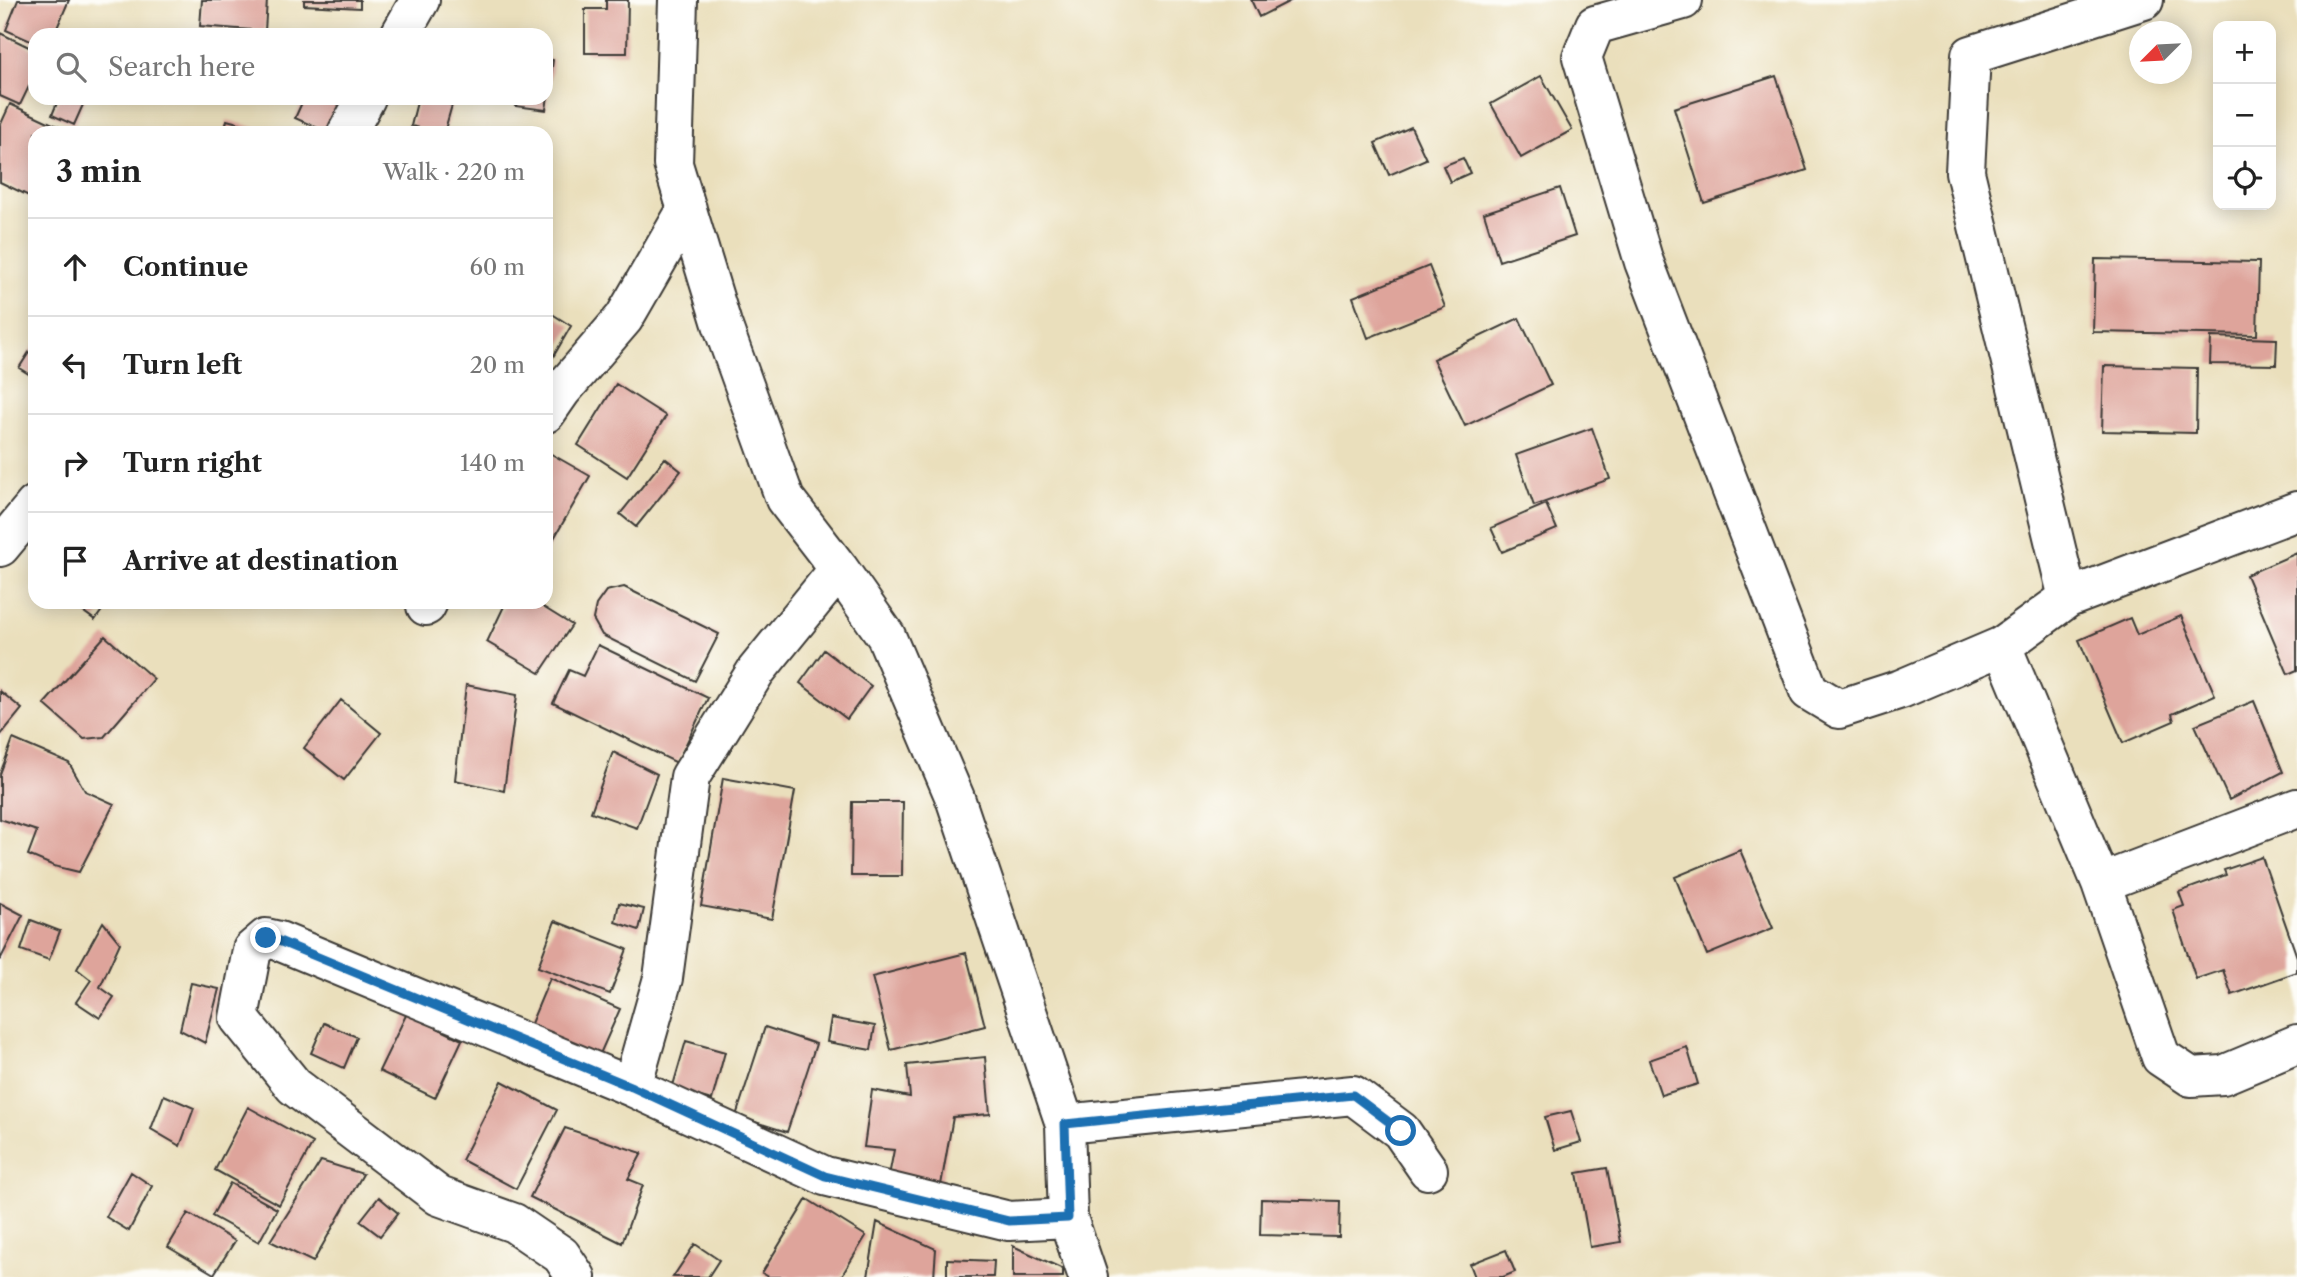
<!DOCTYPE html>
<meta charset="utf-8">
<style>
body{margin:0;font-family:"Libre Caslon Text",serif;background:#f6f6f6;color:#222}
.controls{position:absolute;right:21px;top:21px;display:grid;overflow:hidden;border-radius:14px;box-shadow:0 4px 18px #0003}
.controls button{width:63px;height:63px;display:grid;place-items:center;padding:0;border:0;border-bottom:2px solid #e0e0e0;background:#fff;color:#222;font:35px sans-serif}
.compass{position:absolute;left:2129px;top:21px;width:63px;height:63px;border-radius:50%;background:#fff;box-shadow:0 4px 18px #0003;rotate:246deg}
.stop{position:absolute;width:21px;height:21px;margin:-16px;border:5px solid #1f6fb2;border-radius:50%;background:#fff}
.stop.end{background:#1f6fb2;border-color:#fff;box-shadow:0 2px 7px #0008}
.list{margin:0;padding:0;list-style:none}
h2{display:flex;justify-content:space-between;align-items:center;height:91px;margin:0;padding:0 28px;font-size:30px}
h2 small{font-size:23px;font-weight:400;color:#767676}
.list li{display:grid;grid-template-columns:46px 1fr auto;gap:21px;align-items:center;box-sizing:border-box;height:98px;padding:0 28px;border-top:2px solid #e0e0e0}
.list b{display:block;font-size:26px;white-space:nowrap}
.list em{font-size:23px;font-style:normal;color:#767676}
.icon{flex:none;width:38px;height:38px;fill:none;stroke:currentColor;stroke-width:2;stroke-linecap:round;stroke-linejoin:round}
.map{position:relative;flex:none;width:2297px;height:1277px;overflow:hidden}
.search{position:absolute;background:#fff;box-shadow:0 4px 18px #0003;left:28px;top:28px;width:525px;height:77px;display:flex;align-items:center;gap:18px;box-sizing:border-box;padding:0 24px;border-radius:21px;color:#767676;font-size:26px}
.panel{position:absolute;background:#fff;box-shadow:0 4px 18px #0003;left:28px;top:126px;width:525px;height:483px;border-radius:21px}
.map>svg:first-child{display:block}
.building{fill:#dea49b}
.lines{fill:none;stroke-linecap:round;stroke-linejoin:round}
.minor-casing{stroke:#3b3934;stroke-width:42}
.minor{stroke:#fff;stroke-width:38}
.route{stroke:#1f6fb2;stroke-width:9}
</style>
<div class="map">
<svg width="2297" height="1277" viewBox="0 0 2297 1277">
<rect width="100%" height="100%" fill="#fdfcf7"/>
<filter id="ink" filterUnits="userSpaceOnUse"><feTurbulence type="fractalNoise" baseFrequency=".0143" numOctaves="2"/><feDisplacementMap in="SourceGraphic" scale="14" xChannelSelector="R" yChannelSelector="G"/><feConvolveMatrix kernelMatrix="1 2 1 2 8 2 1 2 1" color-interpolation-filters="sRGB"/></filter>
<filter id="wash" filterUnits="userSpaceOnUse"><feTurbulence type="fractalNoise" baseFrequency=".00686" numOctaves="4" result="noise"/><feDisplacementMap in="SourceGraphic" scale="28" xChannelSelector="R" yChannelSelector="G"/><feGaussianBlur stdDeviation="1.57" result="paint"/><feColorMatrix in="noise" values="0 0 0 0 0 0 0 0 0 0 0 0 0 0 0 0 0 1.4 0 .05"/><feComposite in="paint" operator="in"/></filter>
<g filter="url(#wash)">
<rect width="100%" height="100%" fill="#eadfbc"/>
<g id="blocks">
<path class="building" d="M 18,0 L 69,0 L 54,35 L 35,35 L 35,43 L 6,30 Z
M 202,0 L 267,0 L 265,31 L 200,26 Z
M 304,0 L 360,0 L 360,8 L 304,5 Z
M 606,0 L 628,0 L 627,53 L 585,53 L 585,9 L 606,9 Z
M 1251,0 L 1292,0 L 1259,17 Z
M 0,33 L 35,50 L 35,74 L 20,105 L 0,96 Z
M 546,59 L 553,60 L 546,110 L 515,106 L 516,98 L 546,98 Z
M 1541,76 L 1572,130 L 1521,158 L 1491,104 Z
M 1776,76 L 1807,170 L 1704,203 L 1674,108 Z
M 59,98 L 86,98 L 74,125 L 52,115 Z
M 304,98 L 330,98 L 349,106 L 329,133 L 295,118 Z
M 418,98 L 427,98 L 452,105 L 444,133 L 411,126 Z
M 10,104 L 72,133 L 35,133 L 35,199 L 0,182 L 0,126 Z
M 227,120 L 271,132 L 271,133 L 224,133 Z
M 1411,127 L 1426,159 L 1389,175 L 1375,143 Z
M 1463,158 L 1470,173 L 1450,182 L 1443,166 Z
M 1560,188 L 1575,236 L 1499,261 L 1484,213 Z
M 2095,259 L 2259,262 L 2257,335 L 2093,332 Z
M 1429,266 L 1445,307 L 1368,338 L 1353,297 Z
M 546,310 L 571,326 L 546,369 Z
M 1519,318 L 1551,385 L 1465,426 L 1433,359 Z
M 2211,337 L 2277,339 L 2276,365 L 2210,364 Z
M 35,343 L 35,378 L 19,368 Z
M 2104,366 L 2197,368 L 2196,433 L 2102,431 Z
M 616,384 L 666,416 L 627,477 L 578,445 Z
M 1592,428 L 1610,479 L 1534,506 L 1516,455 Z
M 546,451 L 590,476 L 546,552 Z
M 665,458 L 681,471 L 636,527 L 620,514 Z
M 1546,504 L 1557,529 L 1502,552 L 1491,528 Z
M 2297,553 L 2297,670 L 2288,674 L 2246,575 Z
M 624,587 L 719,634 L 695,681 L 602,635 L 593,619 L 596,605 L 606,591 Z
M 70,602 L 108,602 L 95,620 Z
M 506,602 L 535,602 L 572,625 L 540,673 L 487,642 Z
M 2181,616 L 2215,695 L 2172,714 L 2174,721 L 2123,743 L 2079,640 L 2130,618 L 2137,635 Z
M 105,636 L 154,679 L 104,737 L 84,739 L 44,704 Z
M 598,645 L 708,698 L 677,763 L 553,703 L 569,670 L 583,676 Z
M 824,650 L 871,686 L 847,719 L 800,683 Z
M 466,685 L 517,695 L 504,791 L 455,780 Z
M 0,691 L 22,709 L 0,736 Z
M 341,700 L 381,733 L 344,780 L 304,748 Z
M 2254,701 L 2283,772 L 2229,800 L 2195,725 Z
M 13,739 L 69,763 L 85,791 L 114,804 L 79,872 L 54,866 L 28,855 L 37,831 L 0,819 L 0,774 Z
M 613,752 L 657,774 L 637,828 L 591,812 Z
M 723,778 L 795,791 L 772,919 L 701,906 Z
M 852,802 L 903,802 L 902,876 L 851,876 Z
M 1740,850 L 1773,928 L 1707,955 L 1675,877 Z
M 2262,857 L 2297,957 L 2297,972 L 2232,995 L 2223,970 L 2196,979 L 2173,910 L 2184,906 L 2179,892 L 2226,875 L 2224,870 Z
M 0,903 L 23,915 L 0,960 Z
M 619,903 L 644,909 L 639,930 L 615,922 Z
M 31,920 L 60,931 L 49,960 L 21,950 Z
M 555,921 L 627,949 L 610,994 L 538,967 Z
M 103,922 L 120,943 L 100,987 L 114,997 L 100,1018 L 76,1002 L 91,980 L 77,969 Z
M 966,953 L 985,1026 L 891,1050 L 872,977 Z
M 550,978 L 620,1009 L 596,1063 L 527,1033 Z
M 191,983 L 219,989 L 205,1043 L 180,1030 Z
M 407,1013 L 462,1040 L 435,1098 L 379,1071 Z
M 831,1018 L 875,1026 L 871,1050 L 827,1042 Z
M 324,1023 L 357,1037 L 344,1068 L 311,1053 Z
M 765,1027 L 816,1044 L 787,1132 L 736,1116 Z
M 686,1041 L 725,1052 L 712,1100 L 672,1089 Z
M 1687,1047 L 1698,1084 L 1661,1095 L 1649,1060 Z
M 985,1057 L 990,1114 L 953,1117 L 941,1185 L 889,1176 L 894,1150 L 864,1147 L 872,1090 L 910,1097 L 907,1065 Z
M 502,1081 L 557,1110 L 516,1189 L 462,1160 Z
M 164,1095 L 194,1108 L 180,1146 L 151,1129 Z
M 248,1107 L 313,1143 L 279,1205 L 215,1170 Z
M 1571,1111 L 1581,1142 L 1555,1150 L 1545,1117 Z
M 565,1128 L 642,1153 L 628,1179 L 643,1185 L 622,1243 L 530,1197 Z
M 321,1161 L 363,1174 L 313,1262 L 270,1241 Z
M 1607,1168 L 1621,1242 L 1590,1247 L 1577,1173 Z
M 131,1172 L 152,1186 L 129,1231 L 106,1217 Z
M 230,1183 L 277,1209 L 259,1242 L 212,1216 Z
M 379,1197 L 398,1213 L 380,1236 L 360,1221 Z
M 807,1199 L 866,1236 L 841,1277 L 769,1277 L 762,1273 Z
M 1261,1199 L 1340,1201 L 1339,1237 L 1260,1235 Z
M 188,1213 L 235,1241 L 214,1274 L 168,1247 Z
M 877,1222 L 936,1249 L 934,1277 L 868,1277 Z
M 695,1244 L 719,1260 L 708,1277 L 673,1277 Z
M 1013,1246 L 1063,1269 L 1063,1277 L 1013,1277 Z
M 1506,1250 L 1515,1272 L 1503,1277 L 1475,1277 L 1470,1264 Z
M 947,1259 L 994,1261 L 993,1277 L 947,1277 Z"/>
</g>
</g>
<g filter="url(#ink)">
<use href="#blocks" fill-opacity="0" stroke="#3b3934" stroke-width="2"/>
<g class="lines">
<defs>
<path id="minor" d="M 678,0 L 673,164 L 722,324 L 785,499 L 839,569 L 886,636 L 955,798 L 1065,1124 L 1068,1218 L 1088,1277
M 1683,0 L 1595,25 L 1582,57 L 1644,262 L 1809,691 L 1839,709 L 1901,689 L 2002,646 L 2101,883 L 2161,1057 L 2191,1077 L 2223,1075 L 2297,1044
M 400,35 L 420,0
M 347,133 L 366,98
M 546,413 L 562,390 L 624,318 L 687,209
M 0,547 L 35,505
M 839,569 L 756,671 L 690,777 L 663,978 L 632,1087 L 825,1176 L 1009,1221 L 1068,1218
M 2068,598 L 1965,172 L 1971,55 L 2144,0
M 426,606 L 428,602
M 2002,646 L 2068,598 L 2297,511
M 2101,883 L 2297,808
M 1065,1124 L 1353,1095 L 1401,1131 L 1428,1170
M 576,1277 L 561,1255 L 514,1223 L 439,1196 L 294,1086 L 239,1018 L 252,950 L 266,938 L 279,941 L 632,1087"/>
</defs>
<use href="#minor" class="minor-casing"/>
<use href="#minor" class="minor"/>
</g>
</g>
<g class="lines" filter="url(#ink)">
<path class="route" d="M 266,938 L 279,941 L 632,1087 L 825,1176 L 1009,1221 L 1068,1218 L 1065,1124 L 1353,1095 L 1401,1131"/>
</g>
</svg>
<div class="controls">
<button>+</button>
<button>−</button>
<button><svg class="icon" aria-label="locate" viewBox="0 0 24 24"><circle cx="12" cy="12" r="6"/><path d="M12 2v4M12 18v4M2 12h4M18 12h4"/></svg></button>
</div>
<svg class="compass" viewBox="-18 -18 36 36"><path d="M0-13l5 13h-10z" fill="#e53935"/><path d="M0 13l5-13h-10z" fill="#767676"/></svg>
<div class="stop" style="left:1401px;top:1131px"></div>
<div class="stop end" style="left:266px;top:938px"></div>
<div class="search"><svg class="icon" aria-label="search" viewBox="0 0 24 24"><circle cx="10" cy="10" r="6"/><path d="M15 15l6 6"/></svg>Search here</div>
<section class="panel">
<h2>3 min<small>Walk · 220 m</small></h2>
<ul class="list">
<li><svg class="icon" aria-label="ahead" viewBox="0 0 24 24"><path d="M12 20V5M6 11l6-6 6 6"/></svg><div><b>Continue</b></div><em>60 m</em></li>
<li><svg class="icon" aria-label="left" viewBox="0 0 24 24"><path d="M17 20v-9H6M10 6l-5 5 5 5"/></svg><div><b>Turn left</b></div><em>20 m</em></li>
<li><svg class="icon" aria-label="right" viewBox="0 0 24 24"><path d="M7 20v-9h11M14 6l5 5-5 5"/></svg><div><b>Turn right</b></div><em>140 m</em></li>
<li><svg class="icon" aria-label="arrive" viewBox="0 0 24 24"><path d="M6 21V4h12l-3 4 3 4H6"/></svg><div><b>Arrive at destination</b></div></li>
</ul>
</section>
</div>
